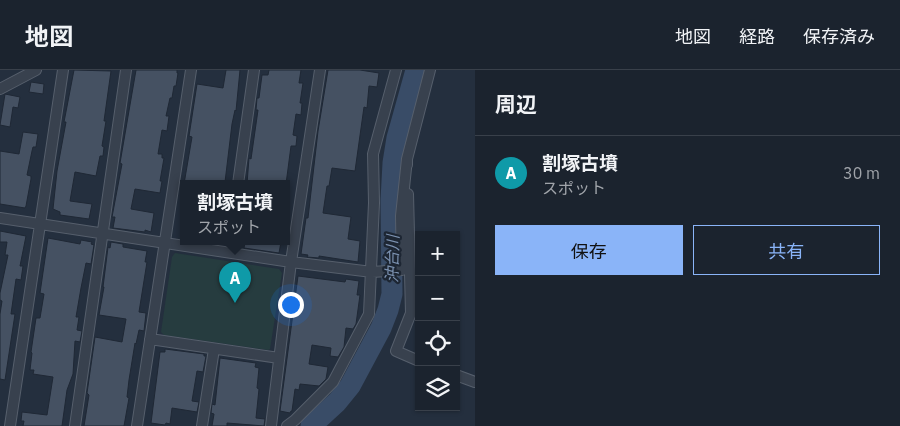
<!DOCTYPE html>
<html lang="ja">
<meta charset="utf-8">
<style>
body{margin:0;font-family:"IBM Plex Sans","Noto Sans JP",sans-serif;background:#242b36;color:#f1f3f6}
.controls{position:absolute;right:15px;bottom:15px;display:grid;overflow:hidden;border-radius:0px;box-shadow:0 1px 4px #0004}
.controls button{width:45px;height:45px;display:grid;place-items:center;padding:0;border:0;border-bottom:1px solid #39404a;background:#1b232e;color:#f1f3f6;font:25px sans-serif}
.you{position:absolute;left:290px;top:234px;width:18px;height:18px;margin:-12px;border:4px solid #fff;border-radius:50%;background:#1a73e8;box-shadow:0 0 0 8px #1a73e833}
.badge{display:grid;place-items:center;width:32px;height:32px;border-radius:50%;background:#8ab4f8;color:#fff;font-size:16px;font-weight:700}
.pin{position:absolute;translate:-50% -41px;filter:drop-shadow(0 1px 2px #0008)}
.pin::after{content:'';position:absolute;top:26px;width:18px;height:15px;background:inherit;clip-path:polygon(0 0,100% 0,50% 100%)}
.popup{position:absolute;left:180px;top:110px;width:110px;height:65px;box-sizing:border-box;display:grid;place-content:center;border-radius:0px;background:#1b232e;filter:drop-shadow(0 1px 4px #0005);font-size:16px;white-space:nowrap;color:#a0a4aa}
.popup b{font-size:19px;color:#f1f3f6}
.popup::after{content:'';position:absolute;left:50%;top:100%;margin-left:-10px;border:10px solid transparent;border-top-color:#1b232e}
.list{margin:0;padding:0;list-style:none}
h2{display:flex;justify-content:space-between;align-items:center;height:65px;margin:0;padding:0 20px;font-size:21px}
h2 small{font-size:16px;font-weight:400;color:#a0a4aa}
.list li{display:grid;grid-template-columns:32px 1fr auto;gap:15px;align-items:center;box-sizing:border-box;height:75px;padding:0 20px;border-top:1px solid #39404a}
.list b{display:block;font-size:19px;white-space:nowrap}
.list p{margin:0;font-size:16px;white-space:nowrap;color:#a0a4aa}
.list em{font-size:16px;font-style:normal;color:#a0a4aa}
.actions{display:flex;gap:10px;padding:15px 20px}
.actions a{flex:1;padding:11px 0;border:1px solid #8ab4f8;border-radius:0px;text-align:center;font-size:18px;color:#8ab4f8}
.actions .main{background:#8ab4f8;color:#111}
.icon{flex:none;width:28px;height:28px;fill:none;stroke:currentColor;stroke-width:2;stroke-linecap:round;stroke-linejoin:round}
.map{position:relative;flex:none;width:475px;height:356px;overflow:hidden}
header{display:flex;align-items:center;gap:30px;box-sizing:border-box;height:70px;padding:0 25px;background:#1b232e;border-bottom:1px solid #39404a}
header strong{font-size:24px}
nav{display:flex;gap:28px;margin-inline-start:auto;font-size:18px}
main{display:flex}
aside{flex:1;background:#1b232e}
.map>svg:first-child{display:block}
.green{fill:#263c3f}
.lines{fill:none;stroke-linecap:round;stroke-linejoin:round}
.river{stroke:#394c67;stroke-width:21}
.building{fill:#455162;stroke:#1f2835}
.street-casing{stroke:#565f6c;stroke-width:12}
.street{stroke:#38414e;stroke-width:10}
.labels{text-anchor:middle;stroke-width:4.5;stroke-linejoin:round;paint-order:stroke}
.water-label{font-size:16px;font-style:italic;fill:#7c92b1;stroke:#1d2633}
</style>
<header>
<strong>地図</strong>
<nav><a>地図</a><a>経路</a><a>保存済み</a></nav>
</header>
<main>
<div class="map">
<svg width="475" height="356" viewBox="0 0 475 356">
<rect width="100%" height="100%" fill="#242f3e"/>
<path class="green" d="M 175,183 L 279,199 L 282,203 L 270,279 L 268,280 L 164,265 L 161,262 L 172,187 Z"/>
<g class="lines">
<path class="river" d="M 311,356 L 337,332 L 350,316 L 381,258 L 388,240 L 392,224 L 391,130 L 393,93 L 397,68 L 416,0"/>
</g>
<path class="building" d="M 74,0 L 111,1 L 104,51 L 106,51 L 102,76 L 104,77 L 103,86 L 100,86 L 96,106 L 75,102 L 70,131 L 92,134 L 89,149 L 60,145 L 60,142 L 53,139 L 57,101 L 66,52 L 64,52 Z
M 136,0 L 177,0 L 177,3 L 178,3 L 176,16 L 174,16 L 172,28 L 170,28 L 166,46 L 169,46 L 167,61 L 162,60 L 158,84 L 162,84 L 162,88 L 164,88 L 160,111 L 162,111 L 160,123 L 135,119 L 131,139 L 154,143 L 151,162 L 145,160 L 145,162 L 113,158 L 115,147 L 112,147 L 122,94 L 120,93 Z
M 226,0 L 240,0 L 236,41 L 235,40 L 232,54 L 225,112 L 223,114 L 204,111 L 204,114 L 184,114 L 192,67 L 189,66 L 197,14 L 223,18 Z
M 269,0 L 301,0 L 299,13 L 303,13 L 300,33 L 302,33 L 301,45 L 296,44 L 293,65 L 297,66 L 296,76 L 291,76 L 286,114 L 247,114 L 249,88 L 251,89 L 258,40 L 256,40 L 257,28 L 259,28 L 262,5 L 268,5 Z
M 328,0 L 360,0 L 379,3 L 377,17 L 369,16 L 367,38 L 364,37 L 355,101 L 332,98 L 329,116 L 327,116 L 323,143 L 351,147 L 348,169 L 360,171 L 358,192 L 319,186 L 319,188 L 307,187 L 308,185 L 301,184 L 306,148 L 308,148 L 318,61 Z
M 31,12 L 44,14 L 43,24 L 29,22 Z
M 5,24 L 20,27 L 18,38 L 13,37 L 10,57 L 0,55 Z
M 23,62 L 38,64 L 36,77 L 33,77 L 32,81 L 27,105 L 31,106 L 31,109 L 26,136 L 25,138 L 0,134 L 0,81 L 19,84 Z
M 0,161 L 26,166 L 20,196 L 23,196 L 21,210 L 16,209 L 11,244 L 15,244 L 5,310 L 0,309 L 0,244 L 2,231 L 0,230 L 0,223 L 8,185 L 5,185 L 7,172 L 0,172 Z
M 48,168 L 80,174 L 81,170 L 92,172 L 91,174 L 94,175 L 91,194 L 86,193 L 81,218 L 76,247 L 79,247 L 77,260 L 82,261 L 80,272 L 75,271 L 73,304 L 67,320 L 62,356 L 23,356 L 24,351 L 21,351 L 22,342 L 47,345 L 53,307 L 33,304 L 34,300 L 30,300 L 32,283 L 31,282 L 36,248 L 40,248 L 44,224 L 40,223 Z
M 111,172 L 123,174 L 123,177 L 147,181 L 145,192 L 147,192 L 139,242 L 146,243 L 144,261 L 139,260 L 136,274 L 135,273 L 129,310 L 127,327 L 129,328 L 124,356 L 84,356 L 89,325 L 87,323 L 95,267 L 122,272 L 126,249 L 99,245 L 104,217 L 103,217 L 108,177 L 110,178 Z
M 245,172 L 281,172 L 279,183 L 244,178 Z
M 298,206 L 345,212 L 346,209 L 359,211 L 357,225 L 360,225 L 356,254 L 353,259 L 346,258 L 344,277 L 338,287 L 330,286 L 331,278 L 312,275 L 309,294 L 328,297 L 326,309 L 319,316 L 300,314 L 299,320 L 295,319 L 292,341 L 291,341 L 290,343 L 280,341 Z
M 165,279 L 204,284 L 204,286 L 206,286 L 203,302 L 197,301 L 192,331 L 199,332 L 197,342 L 172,338 L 170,354 L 166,353 L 165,355 L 151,353 L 160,282 L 165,282 Z
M 220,288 L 256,293 L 255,297 L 259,298 L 257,318 L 259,319 L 256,348 L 265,349 L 264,356 L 227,353 L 227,356 L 212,356 L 214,344 L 211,343 L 212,334 L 215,335 Z"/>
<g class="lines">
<defs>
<path id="street" d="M 0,19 L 36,0
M 407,95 L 407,89 L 430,0
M 238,114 L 254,0
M 408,124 L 411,243 L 396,281 L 419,291
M 0,148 L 291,192 L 372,202 L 402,200 L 401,146 L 407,89
M 150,269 L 279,288
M 456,305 L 475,312
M 10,356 L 63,0
M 75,356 L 126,0
M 137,356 L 191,0
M 202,356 L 214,279
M 271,356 L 291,192 L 320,0
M 287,356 L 295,350 L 333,312 L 369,244 L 374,133 L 373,84 L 396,0"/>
</defs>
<use href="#street" class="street-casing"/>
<use href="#street" class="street"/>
</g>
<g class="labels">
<g class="water-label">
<text transform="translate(392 189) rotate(-89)" y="6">沖台川</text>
</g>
</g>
</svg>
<div class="controls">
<button>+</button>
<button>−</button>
<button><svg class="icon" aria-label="locate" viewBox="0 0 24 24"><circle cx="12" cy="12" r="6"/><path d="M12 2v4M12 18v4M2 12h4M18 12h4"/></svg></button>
<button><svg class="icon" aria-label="layers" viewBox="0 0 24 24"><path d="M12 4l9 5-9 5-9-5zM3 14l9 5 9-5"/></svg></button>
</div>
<div class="you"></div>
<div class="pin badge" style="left:235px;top:233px;background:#0f9aa8">A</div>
<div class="popup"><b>割塚古墳</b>スポット</div>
</div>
<aside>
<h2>周辺<small></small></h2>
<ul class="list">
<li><span class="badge" style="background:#0f9aa8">A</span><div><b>割塚古墳</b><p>スポット</p></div><em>30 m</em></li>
</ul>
<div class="actions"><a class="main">保存</a><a>共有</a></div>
</aside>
</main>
